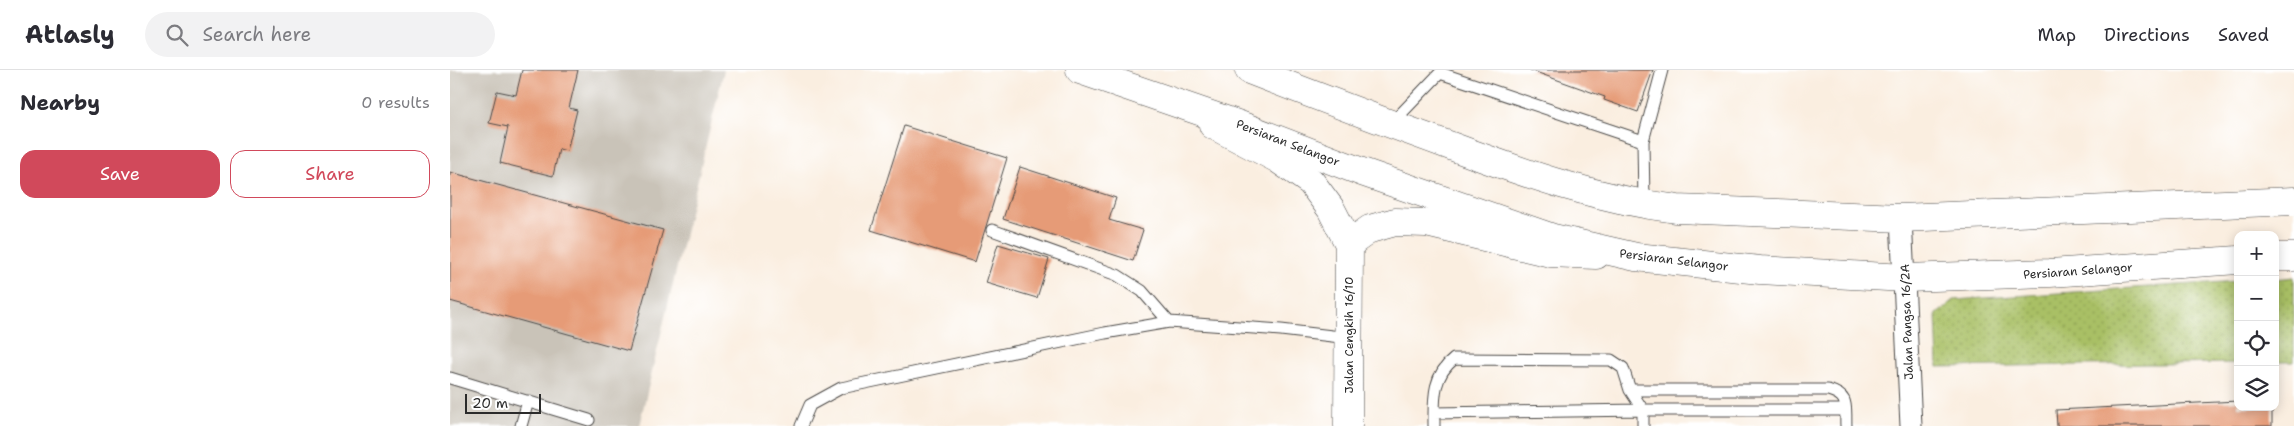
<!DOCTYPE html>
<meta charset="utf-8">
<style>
body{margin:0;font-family:"Shantell Sans",sans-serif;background:#f2f2f3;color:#2b2b33}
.controls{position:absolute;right:15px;bottom:15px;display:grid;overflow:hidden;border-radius:10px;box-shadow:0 2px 12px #0003}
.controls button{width:45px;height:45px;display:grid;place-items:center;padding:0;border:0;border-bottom:1px solid #e1e1e2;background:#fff;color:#2b2b33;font:25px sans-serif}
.scale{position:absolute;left:15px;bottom:12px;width:76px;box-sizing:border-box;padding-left:5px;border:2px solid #2b2b2b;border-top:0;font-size:14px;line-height:18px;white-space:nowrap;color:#2b2b2b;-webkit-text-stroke:4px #fff;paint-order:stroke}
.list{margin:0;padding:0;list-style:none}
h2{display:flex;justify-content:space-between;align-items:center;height:65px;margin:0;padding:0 20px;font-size:21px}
h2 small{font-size:16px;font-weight:400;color:#7c7c81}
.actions{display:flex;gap:10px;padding:15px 20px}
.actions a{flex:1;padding:11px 0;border:1px solid #d1495b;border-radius:15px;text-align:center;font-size:18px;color:#d1495b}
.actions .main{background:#d1495b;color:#fff}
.icon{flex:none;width:28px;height:28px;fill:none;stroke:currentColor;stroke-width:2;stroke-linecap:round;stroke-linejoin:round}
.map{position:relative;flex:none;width:1844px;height:356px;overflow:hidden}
header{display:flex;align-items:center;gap:30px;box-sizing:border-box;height:70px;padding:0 25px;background:#fff;border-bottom:1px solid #e1e1e2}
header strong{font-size:24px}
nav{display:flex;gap:28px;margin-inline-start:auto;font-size:18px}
.search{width:350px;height:45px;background:#f2f2f3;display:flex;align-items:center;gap:12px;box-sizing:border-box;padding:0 18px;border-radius:28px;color:#7c7c81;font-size:19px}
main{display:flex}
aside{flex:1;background:#fff}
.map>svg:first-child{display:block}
.industrial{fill:#c9c3b8}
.grass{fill:url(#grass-dots);stroke:#6a7648}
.building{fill:#e69b77}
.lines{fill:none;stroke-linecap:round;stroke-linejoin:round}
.lane-casing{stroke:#4a4846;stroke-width:13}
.street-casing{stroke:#4a4846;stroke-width:23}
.secondary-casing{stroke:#4a4846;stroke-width:29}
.primary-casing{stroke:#4a4846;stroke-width:29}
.lane{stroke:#fff;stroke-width:11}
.street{stroke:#fff;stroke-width:21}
.secondary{stroke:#fff;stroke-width:28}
.primary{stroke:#fff;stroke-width:28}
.labels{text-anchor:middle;stroke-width:4;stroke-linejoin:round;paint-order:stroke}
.street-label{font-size:12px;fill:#2b2b2b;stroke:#fff}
</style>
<header>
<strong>Atlasly</strong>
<div class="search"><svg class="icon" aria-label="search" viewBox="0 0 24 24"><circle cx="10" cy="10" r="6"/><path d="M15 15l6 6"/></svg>Search here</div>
<nav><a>Map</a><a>Directions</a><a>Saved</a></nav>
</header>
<main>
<aside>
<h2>Nearby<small>0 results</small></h2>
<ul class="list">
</ul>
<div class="actions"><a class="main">Save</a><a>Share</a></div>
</aside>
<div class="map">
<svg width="1844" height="356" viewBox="0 0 1844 356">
<defs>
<pattern id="grass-dots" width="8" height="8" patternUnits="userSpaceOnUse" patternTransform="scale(1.25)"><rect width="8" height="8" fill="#a9c065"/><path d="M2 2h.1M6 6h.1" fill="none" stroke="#8a9c53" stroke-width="1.8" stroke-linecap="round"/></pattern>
</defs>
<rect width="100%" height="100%" fill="#fff"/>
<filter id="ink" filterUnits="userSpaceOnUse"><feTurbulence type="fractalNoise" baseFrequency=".02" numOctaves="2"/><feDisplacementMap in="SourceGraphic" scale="10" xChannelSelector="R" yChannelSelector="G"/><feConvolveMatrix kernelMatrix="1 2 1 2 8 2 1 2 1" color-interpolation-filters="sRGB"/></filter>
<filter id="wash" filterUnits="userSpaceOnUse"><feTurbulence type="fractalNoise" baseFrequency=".0096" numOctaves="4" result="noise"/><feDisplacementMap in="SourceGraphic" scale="20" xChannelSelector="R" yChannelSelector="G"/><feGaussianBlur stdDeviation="1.12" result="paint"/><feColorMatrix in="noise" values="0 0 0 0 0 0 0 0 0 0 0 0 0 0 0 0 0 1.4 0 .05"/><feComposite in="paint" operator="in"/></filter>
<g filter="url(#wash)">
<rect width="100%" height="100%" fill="#faeee0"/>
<path class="industrial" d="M 0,0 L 274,0 L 189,356 L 0,356 Z"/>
<path class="grass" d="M 1844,207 L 1844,292 L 1825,292 L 1825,209 Z
M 1788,211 L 1788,293 L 1488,297 L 1486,245 L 1504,230 Z"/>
<g id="blocks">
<path class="building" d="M 72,0 L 128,0 L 119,38 L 127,40 L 117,81 L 109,79 L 103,106 L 50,93 L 58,57 L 39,53 L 47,21 L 66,25 Z
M 1080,0 L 1203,0 L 1188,42 L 1154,30 L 1155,27 Z
M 454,56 L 557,88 L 525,192 L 421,160 Z
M 570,97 L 666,128 L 659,150 L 693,160 L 683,191 L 553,149 Z
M 0,102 L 213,160 L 179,281 L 0,231 Z
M 548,174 L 599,189 L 587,228 L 536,213 Z
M 1788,331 L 1788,337 L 1822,337 L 1822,356 L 1607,356 L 1606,340 Z"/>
</g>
</g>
<g filter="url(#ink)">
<use href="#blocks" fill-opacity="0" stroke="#4a4846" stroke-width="1"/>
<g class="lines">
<defs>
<path id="lane" d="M 942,53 L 990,3 L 1193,71
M 1194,133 L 1193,71 L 1212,0
M 542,160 L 667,205 L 692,221 L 719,252
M 0,308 L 139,350
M 1180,320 L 1378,320 C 1400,326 1395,336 1396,356
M 984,343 L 1193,340 L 1395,340
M 71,356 L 78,331
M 351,356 L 360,335 L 391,318 L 655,263 L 719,252 L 831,260 L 899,268
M 984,356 C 984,330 982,306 1004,289 L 1161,290 L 1173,298 L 1180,320 L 1193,340 L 1193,356"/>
<path id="street" d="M 1451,148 L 1461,356"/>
<path id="secondary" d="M 763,55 L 828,89 L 861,112 L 881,139 L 899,174 L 898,356
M 899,174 L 920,159 L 945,152 L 976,153 L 1100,183 L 1146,185"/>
<path id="primary" d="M 630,0 L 790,55 L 912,102 L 1103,168 L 1186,187 L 1310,200 L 1456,208 L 1600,203 L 1788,190
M 799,0 C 866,26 934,52 1001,76 C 1076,104 1147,129 1227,139 L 1451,148 L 1844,131
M 1825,187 L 1844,187"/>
</defs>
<use href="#lane" class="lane-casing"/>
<use href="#street" class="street-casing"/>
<use href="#secondary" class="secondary-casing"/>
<use href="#primary" class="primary-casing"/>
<use href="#lane" class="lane"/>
<use href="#street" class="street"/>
<use href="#secondary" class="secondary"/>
<use href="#primary" class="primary"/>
</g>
</g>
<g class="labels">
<g class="street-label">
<text transform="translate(838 73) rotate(21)" y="4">Persiaran Selangor</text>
<text transform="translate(1224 190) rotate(7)" y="4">Persiaran Selangor</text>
<text transform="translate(1628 201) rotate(-4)" y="4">Persiaran Selangor</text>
<text transform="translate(1457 252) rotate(-92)" y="4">Jalan Pangsa 16/2A</text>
<text transform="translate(899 265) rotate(-90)" y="4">Jalan Cengkih 16/10</text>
</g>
</g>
</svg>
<div class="controls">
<button>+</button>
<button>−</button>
<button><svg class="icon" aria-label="locate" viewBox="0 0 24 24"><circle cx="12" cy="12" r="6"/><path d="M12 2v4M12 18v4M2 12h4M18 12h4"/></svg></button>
<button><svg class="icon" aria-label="layers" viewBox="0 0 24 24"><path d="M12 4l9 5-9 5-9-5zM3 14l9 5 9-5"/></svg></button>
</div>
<div class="scale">20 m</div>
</div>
</main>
